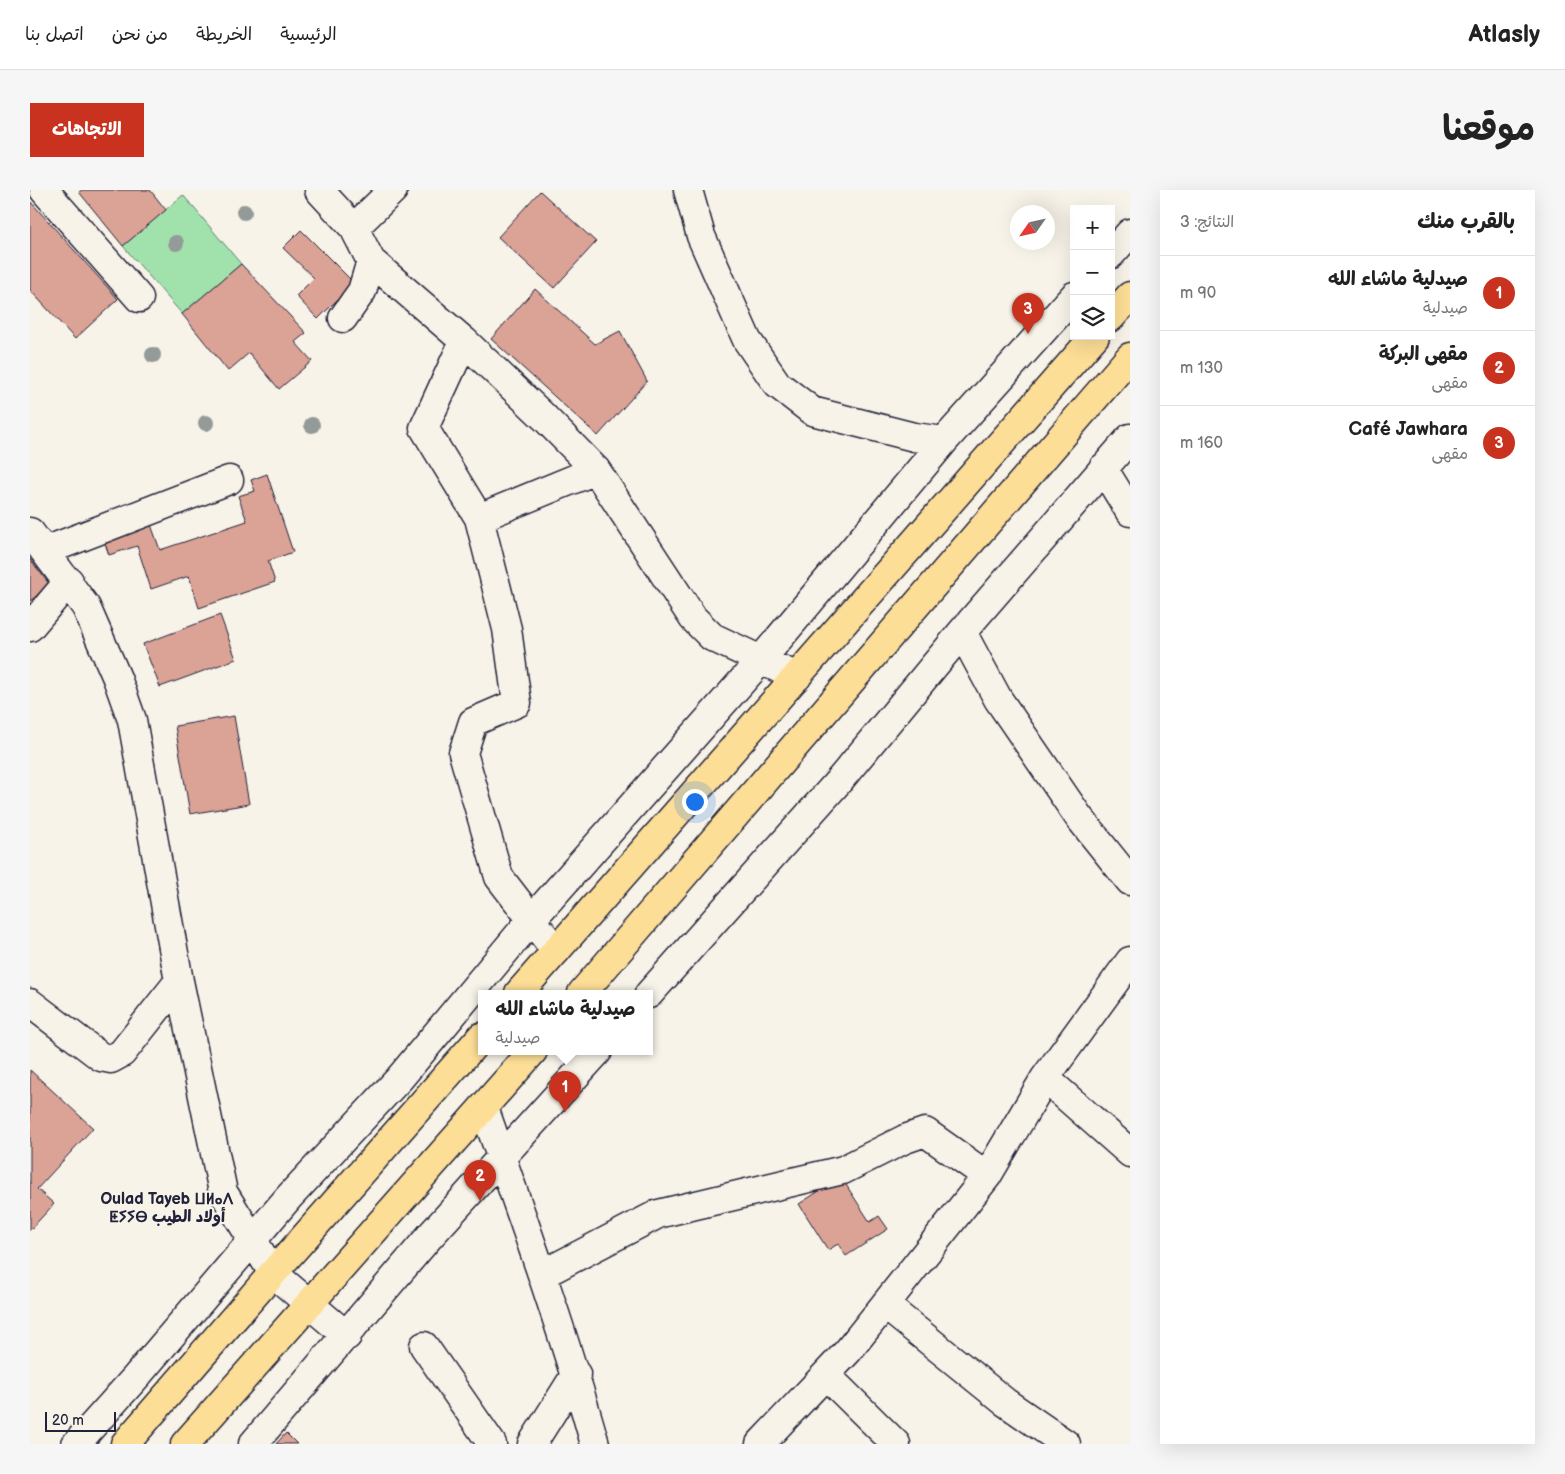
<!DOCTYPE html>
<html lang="ar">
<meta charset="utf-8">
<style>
body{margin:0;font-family:"Balsamiq Sans","Playpen Sans Arabic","Noto Sans Tifinagh",sans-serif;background:#f6f6f6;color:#222;direction:rtl}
.controls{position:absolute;right:15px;top:15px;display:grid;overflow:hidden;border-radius:0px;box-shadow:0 5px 20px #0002}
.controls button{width:45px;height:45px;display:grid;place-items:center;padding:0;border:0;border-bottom:1px solid #e0e0e0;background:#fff;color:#222;font:25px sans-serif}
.compass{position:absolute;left:980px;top:15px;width:45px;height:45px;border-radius:50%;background:#fff;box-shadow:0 5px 20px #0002;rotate:236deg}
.scale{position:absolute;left:15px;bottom:12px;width:71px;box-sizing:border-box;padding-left:5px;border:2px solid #22223b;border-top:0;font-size:14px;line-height:18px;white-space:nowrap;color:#22223b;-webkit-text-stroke:4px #f7f3e8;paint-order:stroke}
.you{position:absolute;left:664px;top:611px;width:18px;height:18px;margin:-12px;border:4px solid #fff;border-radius:50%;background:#1a73e8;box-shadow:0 0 0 8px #1a73e833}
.badge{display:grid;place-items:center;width:32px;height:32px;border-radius:50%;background:#c8321e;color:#fff;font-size:16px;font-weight:700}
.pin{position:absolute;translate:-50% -41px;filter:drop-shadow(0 1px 2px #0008)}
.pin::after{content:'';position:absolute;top:26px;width:18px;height:15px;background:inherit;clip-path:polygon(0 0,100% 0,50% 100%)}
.popup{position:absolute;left:448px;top:800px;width:175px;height:65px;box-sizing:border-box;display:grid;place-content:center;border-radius:0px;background:#fff;filter:drop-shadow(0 1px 4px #0005);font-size:16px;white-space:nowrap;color:#767676}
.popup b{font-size:19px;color:#222}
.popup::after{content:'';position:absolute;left:50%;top:100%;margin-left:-10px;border:10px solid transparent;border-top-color:#fff}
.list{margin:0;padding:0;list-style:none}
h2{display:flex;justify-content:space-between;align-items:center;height:65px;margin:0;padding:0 20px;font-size:21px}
h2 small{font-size:16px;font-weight:400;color:#767676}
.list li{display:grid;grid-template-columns:32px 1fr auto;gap:15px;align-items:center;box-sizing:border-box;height:75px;padding:0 20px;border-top:1px solid #e0e0e0}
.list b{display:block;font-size:19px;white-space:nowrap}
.list p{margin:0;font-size:16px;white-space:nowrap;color:#767676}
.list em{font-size:16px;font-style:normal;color:#767676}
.icon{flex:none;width:28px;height:28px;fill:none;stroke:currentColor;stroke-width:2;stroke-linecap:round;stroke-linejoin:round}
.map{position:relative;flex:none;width:1100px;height:1254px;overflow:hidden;direction:ltr;border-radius:0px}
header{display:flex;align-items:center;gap:30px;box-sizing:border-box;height:70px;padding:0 25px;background:#fff;border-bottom:1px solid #e0e0e0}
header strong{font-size:24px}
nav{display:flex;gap:28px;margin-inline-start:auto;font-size:18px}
.intro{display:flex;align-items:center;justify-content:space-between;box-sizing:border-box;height:120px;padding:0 30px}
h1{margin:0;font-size:35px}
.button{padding:12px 22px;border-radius:0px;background:#c8321e;color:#fff;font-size:18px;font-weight:700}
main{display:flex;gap:30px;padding:0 30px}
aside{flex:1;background:#fff;border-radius:0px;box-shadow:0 5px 20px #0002}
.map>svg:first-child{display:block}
.green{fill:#a1e2ac;stroke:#628274}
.building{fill:#dba296;stroke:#22223b}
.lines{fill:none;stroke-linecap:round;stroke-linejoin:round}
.minor-casing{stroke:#22223b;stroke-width:31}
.highway-casing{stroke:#22223b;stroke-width:31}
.minor{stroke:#f7f3e8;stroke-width:28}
.highway{stroke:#fdde96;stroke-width:28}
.tree{fill:#939a98}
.labels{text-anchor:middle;stroke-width:4.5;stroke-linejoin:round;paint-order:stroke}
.quarter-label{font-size:16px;font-weight:bold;fill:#22223b;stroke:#f7f3e8}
</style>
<header>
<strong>Atlasly</strong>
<nav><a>الرئيسية</a><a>الخريطة</a><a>من نحن</a><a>اتصل بنا</a></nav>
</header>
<div class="intro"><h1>موقعنا</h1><a class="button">الاتجاهات</a></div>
<main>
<aside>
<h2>بالقرب منك<small>النتائج: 3</small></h2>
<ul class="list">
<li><span class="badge">1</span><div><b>صيدلية ماشاء الله</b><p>صيدلية</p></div><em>90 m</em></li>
<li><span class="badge">2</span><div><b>مقهى البركة</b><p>مقهى</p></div><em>130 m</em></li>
<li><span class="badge">3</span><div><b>Café Jawhara</b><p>مقهى</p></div><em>160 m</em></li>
</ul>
</aside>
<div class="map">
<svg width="1100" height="1254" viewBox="0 0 1100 1254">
<rect width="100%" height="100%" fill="#f7f3e8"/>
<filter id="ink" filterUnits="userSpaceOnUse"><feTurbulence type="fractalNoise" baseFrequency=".02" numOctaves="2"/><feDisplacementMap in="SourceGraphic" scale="10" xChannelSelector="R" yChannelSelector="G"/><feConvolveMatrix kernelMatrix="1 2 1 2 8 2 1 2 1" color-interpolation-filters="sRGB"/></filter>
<g filter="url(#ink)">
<path class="green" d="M 153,5 L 211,74 L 152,124 L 93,56 Z"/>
<path class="building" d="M 52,0 L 120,0 L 136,20 L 93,56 L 49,2 Z
M 510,1 L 566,52 L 524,98 L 468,47 Z
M 0,11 L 88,109 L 45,149 L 0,100 Z
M 271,40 L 324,93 L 288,129 L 266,106 L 284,88 L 253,58 Z
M 211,74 L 276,143 L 265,152 L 282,171 L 249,199 L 219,163 L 198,181 L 152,124 Z
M 505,99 L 565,154 L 590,141 L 617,191 L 568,246 L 461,149 Z
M 237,284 L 263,362 L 238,371 L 245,392 L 169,418 L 159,386 L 121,399 L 107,356 L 79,365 L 72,345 L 119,329 L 130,360 L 217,331 L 208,306 L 225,301 L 221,290 Z
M 0,369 L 20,395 L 0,411 Z
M 190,425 L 206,469 L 130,497 L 113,454 Z
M 204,526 L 219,614 L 160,624 L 145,536 Z
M 0,880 L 63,938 L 7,999 L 24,1014 L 0,1040 Z
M 811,987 L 840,1032 L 849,1026 L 858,1039 L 816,1066 L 808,1054 L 798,1060 L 769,1014 Z
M 256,1243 L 267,1254 L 246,1254 Z"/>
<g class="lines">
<defs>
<path id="minor" d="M 14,0 L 109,108
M 289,0 L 324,38 L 341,71 L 332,101 L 313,128
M 658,0 L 671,46 L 717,150 L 747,194 L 782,221 L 884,247 L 914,251
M 324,38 L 363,0
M 1081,64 L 1100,43
M 341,71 L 434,151 L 514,227 L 566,280 L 663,428 L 682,447 L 767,487
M 434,151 L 394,238 L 449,328 L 477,439 L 487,513 L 443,532 L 433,563 L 469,687 L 526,761
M 1073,278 L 1100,322
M 449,328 L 566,280
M 0,342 L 56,417 L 87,488 L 102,530 L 149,791 L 193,1002 L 243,1083 L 317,1146
M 15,361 L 199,290
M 0,437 L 39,391
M 932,442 L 968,509 L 1048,626 L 1100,691
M 619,804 L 808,592 L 932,442 L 1100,248
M 0,813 L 71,867 L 81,869 L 92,863 L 149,791
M 1015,888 L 1100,963
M 454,918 C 493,1029 533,1140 565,1254
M 513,1084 L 628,1024 L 813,980 L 875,949 L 895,942 L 957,986
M 855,1115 L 975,1212 L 1036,1254
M 394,1156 L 462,1254
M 796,1185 L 866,1254
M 46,1254 L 106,1187 L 259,1007 L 369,889 L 502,729 L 730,471 L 914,251 L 1044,106
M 223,1254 L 400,1046 L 568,861
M 502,1254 L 546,1184
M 730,1254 L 818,1161 L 957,986 L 1015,888 L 1100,771"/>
<path id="highway" d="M 1081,127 L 1100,106
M 489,803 L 1065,146
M 552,803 L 1100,167
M 95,1254 L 243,1083 L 451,847
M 155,1254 L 503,861"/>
</defs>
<use href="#minor" class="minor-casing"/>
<use href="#highway" class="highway-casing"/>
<use href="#minor" class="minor"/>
<use href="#highway" class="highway"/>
</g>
<g class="tree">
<circle cx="214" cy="22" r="8"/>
<circle cx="146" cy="53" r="8"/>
<circle cx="123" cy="165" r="8"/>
<circle cx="176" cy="233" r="8"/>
<circle cx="282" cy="235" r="8"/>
</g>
</g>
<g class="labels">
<g class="quarter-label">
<text x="137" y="1014">Oulad Tayeb ⵡⵍⴰⴷ<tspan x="137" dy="18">ⵟⵢⵢⴱ أولاد الطيب</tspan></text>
</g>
</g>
</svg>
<div class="controls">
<button>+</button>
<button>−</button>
<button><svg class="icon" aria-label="layers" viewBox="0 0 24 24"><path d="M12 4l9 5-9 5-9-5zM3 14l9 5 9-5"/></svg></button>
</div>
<svg class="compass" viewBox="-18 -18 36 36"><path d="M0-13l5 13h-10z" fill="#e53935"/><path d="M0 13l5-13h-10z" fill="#767676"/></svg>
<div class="scale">20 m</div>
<div class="you"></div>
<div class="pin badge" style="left:535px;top:922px">1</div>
<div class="popup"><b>صيدلية ماشاء الله</b>صيدلية</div>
<div class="pin badge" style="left:450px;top:1011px">2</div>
<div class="pin badge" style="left:998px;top:144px">3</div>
</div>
</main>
